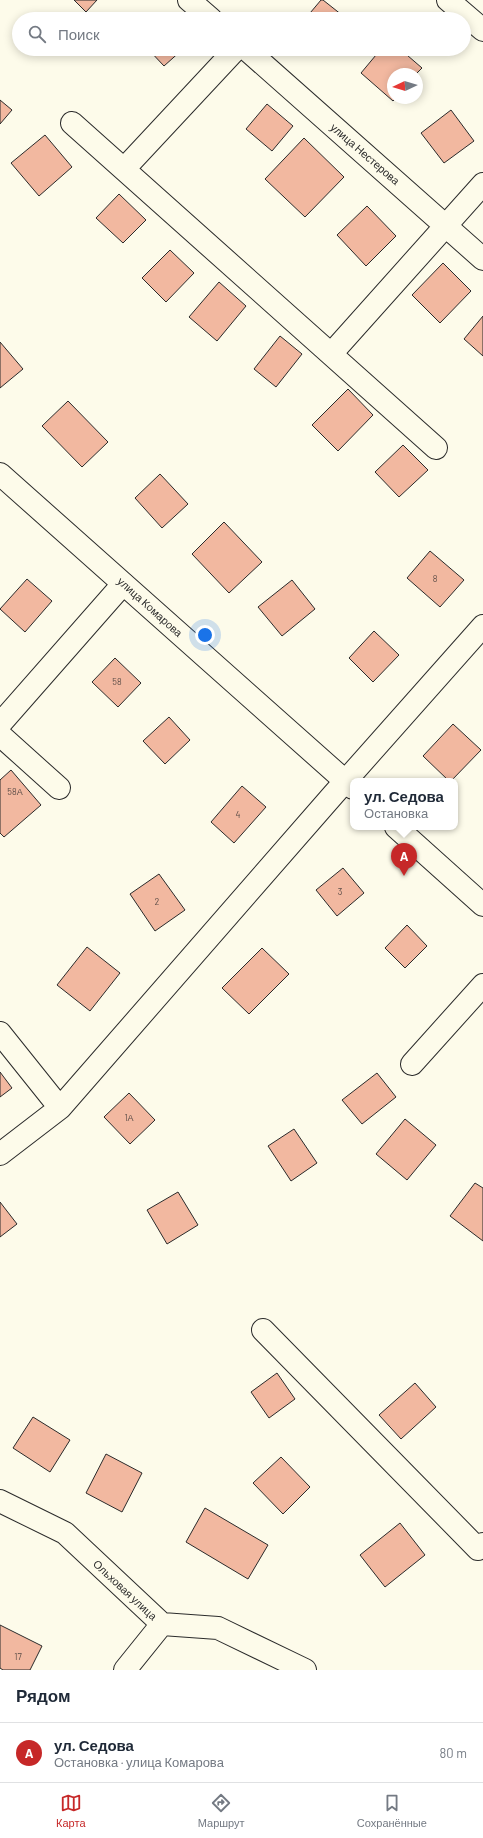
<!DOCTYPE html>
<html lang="ru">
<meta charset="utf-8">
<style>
body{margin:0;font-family:Barlow,sans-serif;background:#f2f2f3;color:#1f2937}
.compass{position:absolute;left:387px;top:68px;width:36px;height:36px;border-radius:50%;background:#fff;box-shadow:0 2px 10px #0003;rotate:266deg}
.you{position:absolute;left:205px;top:635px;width:14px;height:14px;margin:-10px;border:3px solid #fff;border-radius:50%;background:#1a73e8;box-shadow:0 0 0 6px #1a73e833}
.badge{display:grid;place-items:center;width:26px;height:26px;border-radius:50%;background:#c62828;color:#fff;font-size:13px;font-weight:700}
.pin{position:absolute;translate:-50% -33px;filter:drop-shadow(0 1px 2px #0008)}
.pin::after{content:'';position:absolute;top:21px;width:14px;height:12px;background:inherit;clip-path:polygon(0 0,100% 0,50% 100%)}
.popup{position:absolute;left:350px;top:778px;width:108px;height:52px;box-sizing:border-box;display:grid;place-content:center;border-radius:8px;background:#fff;filter:drop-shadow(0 1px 3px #0005);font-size:13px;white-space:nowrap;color:#747a83}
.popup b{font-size:15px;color:#1f2937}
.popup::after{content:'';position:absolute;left:50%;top:100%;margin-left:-8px;border:8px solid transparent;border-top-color:#fff}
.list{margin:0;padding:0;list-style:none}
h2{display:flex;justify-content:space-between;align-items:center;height:52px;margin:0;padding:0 16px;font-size:17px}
h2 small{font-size:13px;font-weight:400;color:#747a83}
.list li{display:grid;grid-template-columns:26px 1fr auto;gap:12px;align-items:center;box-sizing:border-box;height:60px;padding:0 16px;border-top:1px solid #e0e1e3}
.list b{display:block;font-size:15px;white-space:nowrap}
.list p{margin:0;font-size:13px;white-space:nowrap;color:#747a83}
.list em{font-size:13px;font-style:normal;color:#747a83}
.icon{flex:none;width:22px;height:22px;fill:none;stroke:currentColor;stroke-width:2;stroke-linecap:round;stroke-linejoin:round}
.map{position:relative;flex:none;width:483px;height:1670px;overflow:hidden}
.search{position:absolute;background:#fff;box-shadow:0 2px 10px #0003;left:12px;right:12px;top:12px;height:44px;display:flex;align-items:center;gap:10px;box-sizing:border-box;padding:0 14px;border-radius:22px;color:#747a83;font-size:15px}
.sheet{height:112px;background:#fff}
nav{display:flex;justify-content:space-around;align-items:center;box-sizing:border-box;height:56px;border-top:1px solid #e0e1e3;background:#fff;font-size:11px;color:#747a83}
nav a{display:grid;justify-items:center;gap:2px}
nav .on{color:#c62828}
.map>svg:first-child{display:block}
.building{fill:#f2b8a0;stroke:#2b2b2b}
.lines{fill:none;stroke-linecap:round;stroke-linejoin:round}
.minor-casing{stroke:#2b2b2b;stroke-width:24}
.major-casing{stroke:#2b2b2b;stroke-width:24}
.minor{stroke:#fdfbea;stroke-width:22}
.major{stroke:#fdfbea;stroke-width:22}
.labels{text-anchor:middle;stroke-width:3;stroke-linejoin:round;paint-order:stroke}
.number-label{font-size:9px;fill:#5d4e48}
.street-label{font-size:11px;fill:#2b2b2b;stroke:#fdfbea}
</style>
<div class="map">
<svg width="483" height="1670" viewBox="0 0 483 1670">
<rect width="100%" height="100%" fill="#fdfbea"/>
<path class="building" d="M 74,0 L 97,0 L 86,12 Z
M 321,0 L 323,0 L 347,19 L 305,19 Z
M 148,49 L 183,49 L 164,66 Z
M 381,49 L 400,49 L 422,68 L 416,74 L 393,74 L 393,98 L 396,98 L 393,101 L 361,73 Z
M 0,100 L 12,110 L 0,124 Z
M 267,104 L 293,126 L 272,151 L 246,129 Z
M 451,110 L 474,141 L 444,163 L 421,133 Z
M 45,135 L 72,167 L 39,196 L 11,163 Z
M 304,138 L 344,177 L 305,217 L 265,179 Z
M 119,194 L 146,220 L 123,243 L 96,218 Z
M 367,206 L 396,236 L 366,266 L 337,235 Z
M 170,250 L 194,273 L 166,302 L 142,278 Z
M 443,263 L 471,291 L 440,323 L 412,295 Z
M 219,282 L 246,306 L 217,341 L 189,317 Z
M 483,316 L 483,356 L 464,339 Z
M 280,336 L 302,354 L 276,387 L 254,369 Z
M 0,342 L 23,369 L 0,388 Z
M 348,389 L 373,415 L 338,451 L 312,425 Z
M 68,401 L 108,442 L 82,467 L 42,426 Z
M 403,445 L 428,470 L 399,497 L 375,472 Z
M 160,474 L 188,504 L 162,528 L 135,498 Z
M 224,522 L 262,562 L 229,593 L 192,554 Z
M 430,551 L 464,580 L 440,607 L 407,578 Z
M 27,579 L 52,601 L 25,632 L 0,609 Z
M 292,580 L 315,609 L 282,636 L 258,607 Z
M 374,631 L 399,655 L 373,682 L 349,658 Z
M 115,658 L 141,683 L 118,707 L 92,682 Z
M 169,717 L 190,740 L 165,764 L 143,741 Z
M 453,724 L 481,750 L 451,781 L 449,781 L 423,756 Z
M 11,770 L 41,805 L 4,837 L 0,833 L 0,780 Z
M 242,786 L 266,807 L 234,843 L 211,822 Z
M 343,868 L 364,893 L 337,916 L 316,890 Z
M 159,874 L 185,910 L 155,931 L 130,894 Z
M 407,925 L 427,946 L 405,968 L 385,948 Z
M 87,947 L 120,973 L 90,1011 L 57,985 Z
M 262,948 L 289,974 L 249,1014 L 222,988 Z
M 0,1072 L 12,1088 L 0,1097 Z
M 377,1073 L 396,1097 L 362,1124 L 342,1100 Z
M 129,1093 L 155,1120 L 130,1144 L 104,1117 Z
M 405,1119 L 436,1145 L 407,1180 L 376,1154 Z
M 294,1129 L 317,1163 L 291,1181 L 268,1146 Z
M 475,1183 L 483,1188 L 483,1241 L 450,1216 Z
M 178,1192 L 198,1225 L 167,1244 L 147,1210 Z
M 0,1202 L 17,1224 L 0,1237 Z
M 277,1373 L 295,1399 L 269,1418 L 251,1392 Z
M 415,1383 L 436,1407 L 401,1439 L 379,1415 Z
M 33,1417 L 70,1440 L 50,1472 L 13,1448 Z
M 106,1454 L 142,1473 L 122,1512 L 86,1493 Z
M 281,1457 L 310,1487 L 283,1514 L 253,1483 Z
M 205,1508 L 268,1545 L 248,1579 L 186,1542 Z
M 400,1523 L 425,1555 L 385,1587 L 360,1555 Z
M 0,1625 L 42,1646 L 30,1670 L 3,1670 L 0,1668 Z"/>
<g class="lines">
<defs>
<path id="minor" d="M 189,0 L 211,19
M 448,0 L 483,30
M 246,49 L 483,259
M 72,123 L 436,448
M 124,169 L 236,49
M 331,354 L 483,184
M 0,724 L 123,584
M 0,735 L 59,788
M 0,1033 L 60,1108
M 412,1064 L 483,985
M 0,1154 L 60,1108 L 333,795 L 483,626
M 263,1330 L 478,1549 L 483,1544
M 0,1501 L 65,1533 L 162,1624 L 218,1628 L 305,1670
M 125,1670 L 162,1624"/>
<path id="major" d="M 0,474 L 353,788
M 396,827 L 483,905"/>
</defs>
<use href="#minor" class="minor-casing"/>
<use href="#major" class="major-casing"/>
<use href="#minor" class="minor"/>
<use href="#major" class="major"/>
</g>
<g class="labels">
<g class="number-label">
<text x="435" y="582">8</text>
<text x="117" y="685">58</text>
<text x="15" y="795">58А</text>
<text x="238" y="818">4</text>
<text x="340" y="895">3</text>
<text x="157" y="905">2</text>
<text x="129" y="1121">1А</text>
<text x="18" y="1660">17</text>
</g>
<g class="street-label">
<text transform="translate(365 154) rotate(41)" y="4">улица Нестерова</text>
<text transform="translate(150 607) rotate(42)" y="4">улица Комарова</text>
<text transform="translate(125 1590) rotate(43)" y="4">Ольховая улица</text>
</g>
</g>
</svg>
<svg class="compass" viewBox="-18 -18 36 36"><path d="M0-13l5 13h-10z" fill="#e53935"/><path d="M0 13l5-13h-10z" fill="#747a83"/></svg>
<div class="you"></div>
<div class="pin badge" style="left:404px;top:876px">A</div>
<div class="popup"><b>ул. Седова</b>Остановка</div>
<div class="search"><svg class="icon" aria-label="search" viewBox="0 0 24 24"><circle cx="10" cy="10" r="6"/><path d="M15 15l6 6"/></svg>Поиск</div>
</div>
<section class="sheet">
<h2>Рядом<small></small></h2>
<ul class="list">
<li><span class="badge">A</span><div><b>ул. Седова</b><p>Остановка · улица Комарова</p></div><em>80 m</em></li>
</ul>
</section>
<nav>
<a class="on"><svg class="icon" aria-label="map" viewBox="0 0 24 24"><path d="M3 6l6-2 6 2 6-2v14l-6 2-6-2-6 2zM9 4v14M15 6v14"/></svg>Карта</a>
<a><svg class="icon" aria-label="directions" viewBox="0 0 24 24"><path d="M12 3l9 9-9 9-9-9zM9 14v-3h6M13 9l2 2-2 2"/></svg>Маршрут</a>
<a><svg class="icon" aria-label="saved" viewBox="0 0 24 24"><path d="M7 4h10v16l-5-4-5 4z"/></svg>Сохранённые</a>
</nav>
